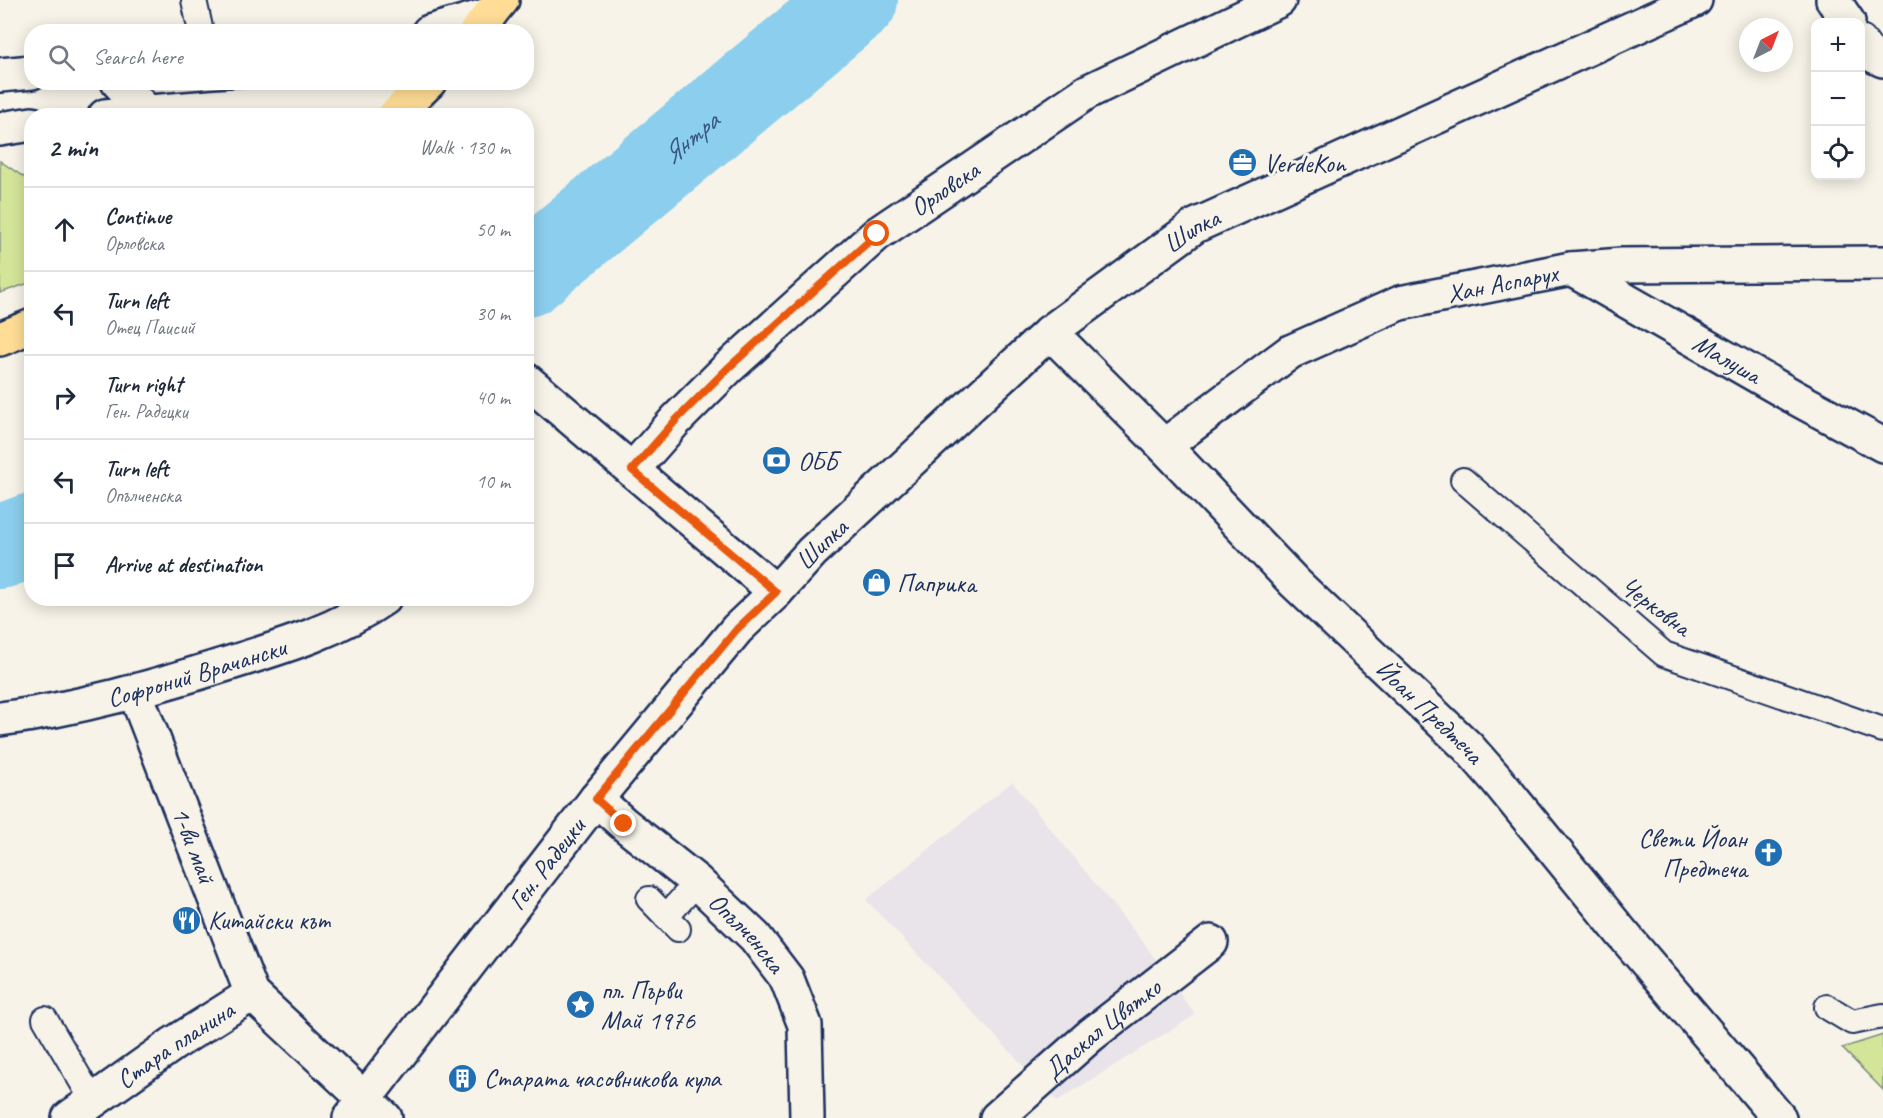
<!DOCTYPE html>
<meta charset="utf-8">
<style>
body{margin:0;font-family:Caveat,sans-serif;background:#f6f6f7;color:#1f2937}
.controls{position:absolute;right:18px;top:18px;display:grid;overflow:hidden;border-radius:12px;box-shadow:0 3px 15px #0003}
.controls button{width:54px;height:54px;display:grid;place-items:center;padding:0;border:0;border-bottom:2px solid #e0e1e3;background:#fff;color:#1f2937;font:30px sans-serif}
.compass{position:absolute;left:1739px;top:18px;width:54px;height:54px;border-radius:50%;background:#fff;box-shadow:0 3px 15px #0003;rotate:42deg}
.stop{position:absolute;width:18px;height:18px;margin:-14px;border:4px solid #ea580c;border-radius:50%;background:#fff}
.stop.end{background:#ea580c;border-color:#fff;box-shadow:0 2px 6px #0008}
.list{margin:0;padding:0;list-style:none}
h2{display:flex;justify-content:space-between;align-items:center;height:78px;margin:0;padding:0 24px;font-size:26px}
h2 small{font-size:20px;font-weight:400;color:#747a83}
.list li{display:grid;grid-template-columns:39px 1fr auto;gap:18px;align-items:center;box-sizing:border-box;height:84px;padding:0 24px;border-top:2px solid #e0e1e3}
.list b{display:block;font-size:22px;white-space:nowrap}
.list p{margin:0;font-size:20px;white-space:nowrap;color:#747a83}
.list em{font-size:20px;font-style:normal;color:#747a83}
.icon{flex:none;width:33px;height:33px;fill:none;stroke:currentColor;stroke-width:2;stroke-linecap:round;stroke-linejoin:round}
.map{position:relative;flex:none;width:1883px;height:1118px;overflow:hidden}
.search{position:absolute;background:#fff;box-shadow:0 3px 15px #0003;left:24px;top:24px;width:510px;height:66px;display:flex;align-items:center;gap:15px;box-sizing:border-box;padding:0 21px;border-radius:24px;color:#747a83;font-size:22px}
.panel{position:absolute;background:#fff;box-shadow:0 3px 15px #0003;left:24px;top:108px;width:510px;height:498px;border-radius:24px}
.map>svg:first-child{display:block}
.built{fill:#e9e3ea}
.green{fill:#d4e599;stroke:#788a7c;stroke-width:1.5}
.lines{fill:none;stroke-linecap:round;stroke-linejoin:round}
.river{stroke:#8cceed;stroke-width:84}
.lane-casing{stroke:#1b2f5e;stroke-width:28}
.street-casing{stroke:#1b2f5e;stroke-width:38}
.secondary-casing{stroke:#1b2f5e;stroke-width:38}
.primary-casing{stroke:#1b2f5e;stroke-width:38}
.lane{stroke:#f7f3e8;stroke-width:24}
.street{stroke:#f7f3e8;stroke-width:33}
.secondary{stroke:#f7f3e8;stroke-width:33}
.primary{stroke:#ffdd96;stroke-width:33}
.route{stroke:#ea580c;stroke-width:8}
.labels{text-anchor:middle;stroke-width:6;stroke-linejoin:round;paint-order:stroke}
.poi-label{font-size:26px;fill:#1b2f5e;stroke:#f7f3e8;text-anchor:start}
.street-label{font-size:26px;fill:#1b2f5e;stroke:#f7f3e8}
.water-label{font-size:27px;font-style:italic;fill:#375782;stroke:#f7f3e8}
</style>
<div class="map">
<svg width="1883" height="1118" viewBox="0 0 1883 1118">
<rect width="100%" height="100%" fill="#f7f3e8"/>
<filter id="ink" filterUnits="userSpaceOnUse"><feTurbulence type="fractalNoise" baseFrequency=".0167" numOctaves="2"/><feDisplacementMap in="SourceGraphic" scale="12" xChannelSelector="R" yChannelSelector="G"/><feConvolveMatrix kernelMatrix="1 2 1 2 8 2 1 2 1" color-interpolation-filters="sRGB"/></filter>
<g filter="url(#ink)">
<path class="built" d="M 1012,782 L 1143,942 L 1195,1015 L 1057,1101 L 866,900 Z"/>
<path class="green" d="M 0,161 L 31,182 L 32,282 L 0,293 Z
M 1883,1035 L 1883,1090 L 1842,1048 Z"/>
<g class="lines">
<g class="river">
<path id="s1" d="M 526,275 L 856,0"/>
<path d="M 0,547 L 32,535"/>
</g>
<defs>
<path id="lane" d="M 194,0 L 201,32
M 1463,480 L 1664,654 L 1883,730
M 649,899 L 678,929
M 666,917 L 697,882
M 1827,1007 L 1852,1022 L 1883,1016
M 45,1019 L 93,1101"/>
<g id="street">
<path d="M 1833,0 L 1848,22"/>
<path d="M 1860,42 L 1868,53 L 1883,60"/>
<path id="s2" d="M 1571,269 L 1796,398 L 1883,445"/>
<path id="s3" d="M 1050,332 L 1164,446 L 1295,583 L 1468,747 L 1497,780 L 1621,932 L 1779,1118"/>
<path id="s4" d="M 1164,446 L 1290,352 L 1400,303 L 1571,269 L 1622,265 L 1883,263"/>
<path id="s5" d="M 135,692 L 252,994 L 385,1118"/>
<path id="s6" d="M 0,719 C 78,709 153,687 227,664 C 282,647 337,631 384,598"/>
<path id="s7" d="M 596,799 L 624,824 L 697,882 L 755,937 L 787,979 L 805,1025 L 807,1118"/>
<path id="s8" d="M 69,1118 L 173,1044 L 252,994"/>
<path id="s9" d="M 350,1118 L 596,799 L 737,629 L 776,592"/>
<path id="s10" d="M 997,1118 L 1091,1035 L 1211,942"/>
</g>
<g id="secondary">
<path d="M 429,32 L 491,14"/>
<path d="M 0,75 L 32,72"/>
<path d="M 118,82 L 151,116"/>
<path d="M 105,116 C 149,112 193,108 238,105 C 297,101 369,108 424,82"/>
<path d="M 0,129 L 32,124"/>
<path id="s11" d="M 526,380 L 776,592 L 812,552 L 1050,332 L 1195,226 L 1695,0"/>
<path id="s12" d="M 632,470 L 676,420 L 727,369 L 877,234 L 1087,92 L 1279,0"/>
</g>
<path id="primary" d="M 476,32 L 502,0
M 394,116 L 429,82
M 0,339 L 32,326"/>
</defs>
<use href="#lane" class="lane-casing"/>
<use href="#street" class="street-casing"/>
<use href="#secondary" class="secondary-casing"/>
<use href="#primary" class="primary-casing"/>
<use href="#lane" class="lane"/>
<use href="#street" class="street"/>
<use href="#secondary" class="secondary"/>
<use href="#primary" class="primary"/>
</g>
</g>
<g class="lines" filter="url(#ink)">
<path class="route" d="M 624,824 L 596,799 L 737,629 L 776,592 L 632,470 L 676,420 L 727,369 L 877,234"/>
</g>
<defs>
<symbol id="office-disc" viewBox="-11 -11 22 22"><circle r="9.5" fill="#1f6fb2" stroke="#f7f3e8"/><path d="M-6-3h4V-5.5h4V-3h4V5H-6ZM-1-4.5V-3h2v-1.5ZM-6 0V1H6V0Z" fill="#fff"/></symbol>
<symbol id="bank-disc" viewBox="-11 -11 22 22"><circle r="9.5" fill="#1f6fb2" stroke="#f7f3e8"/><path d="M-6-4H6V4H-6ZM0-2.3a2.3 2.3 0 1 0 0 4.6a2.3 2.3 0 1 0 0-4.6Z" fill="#fff"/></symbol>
<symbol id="shop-disc" viewBox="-11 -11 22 22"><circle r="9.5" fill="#1f6fb2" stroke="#f7f3e8"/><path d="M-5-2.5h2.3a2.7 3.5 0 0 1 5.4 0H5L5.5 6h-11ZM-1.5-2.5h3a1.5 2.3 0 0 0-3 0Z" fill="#fff"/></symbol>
<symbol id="church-disc" viewBox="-11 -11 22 22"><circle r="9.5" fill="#1f6fb2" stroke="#f7f3e8"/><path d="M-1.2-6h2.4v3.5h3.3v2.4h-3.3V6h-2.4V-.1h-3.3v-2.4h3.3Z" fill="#fff"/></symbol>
<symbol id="restaurant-disc" viewBox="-11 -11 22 22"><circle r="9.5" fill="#1f6fb2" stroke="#f7f3e8"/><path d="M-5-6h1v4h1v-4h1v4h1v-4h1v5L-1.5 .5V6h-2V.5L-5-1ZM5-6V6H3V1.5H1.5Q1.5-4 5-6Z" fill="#fff"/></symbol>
<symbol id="sight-disc" viewBox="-11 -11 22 22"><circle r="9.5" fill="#1f6fb2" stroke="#f7f3e8"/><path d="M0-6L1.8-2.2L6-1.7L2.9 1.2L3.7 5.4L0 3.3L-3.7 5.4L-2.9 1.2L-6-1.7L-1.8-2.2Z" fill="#fff"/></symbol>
<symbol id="building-disc" viewBox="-11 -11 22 22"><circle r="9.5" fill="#1f6fb2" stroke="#f7f3e8"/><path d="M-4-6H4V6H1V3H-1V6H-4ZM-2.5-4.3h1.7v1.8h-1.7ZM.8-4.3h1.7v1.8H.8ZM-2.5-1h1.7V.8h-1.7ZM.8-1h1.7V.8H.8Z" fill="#fff"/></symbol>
</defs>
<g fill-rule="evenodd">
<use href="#office-disc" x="1226" y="146" width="33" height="33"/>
<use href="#bank-disc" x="760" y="444" width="33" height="33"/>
<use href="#shop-disc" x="860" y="566" width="33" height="33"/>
<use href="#church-disc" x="1752" y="836" width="33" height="33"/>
<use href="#restaurant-disc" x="170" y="904" width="33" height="33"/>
<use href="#sight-disc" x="564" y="988" width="33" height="33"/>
<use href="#building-disc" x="446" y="1062" width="33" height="33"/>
</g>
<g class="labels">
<g class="poi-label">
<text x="1264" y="172">VerdeKon</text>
<text x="798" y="470">ОББ</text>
<text x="897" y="592">Паприка</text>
<text x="1747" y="847" text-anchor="end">Свети Йоан<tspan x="1747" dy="30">Предтеча</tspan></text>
<text x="208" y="929">Китайски кът</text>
<text x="601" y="999">пл. Първи<tspan x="601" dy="30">Май 1976</tspan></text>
<text x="484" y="1087">Старата часовникова кула</text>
</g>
<g class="street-label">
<text dy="9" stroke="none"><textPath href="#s12" startOffset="422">Орловска</textPath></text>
<text dy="9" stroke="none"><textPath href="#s11" startOffset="880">Шипка</textPath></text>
<text dy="9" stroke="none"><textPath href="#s4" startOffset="382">Хан Аспарух</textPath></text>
<text dy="9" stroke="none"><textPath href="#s2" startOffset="180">Малуша</textPath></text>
<text dy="9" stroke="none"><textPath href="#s11" startOffset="394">Шипка</textPath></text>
<text transform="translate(1656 606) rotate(37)" y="9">Черковна</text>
<text dy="9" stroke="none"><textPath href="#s6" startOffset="202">Софроний Врачански</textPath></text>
<text dy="9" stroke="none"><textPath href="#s3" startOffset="537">Йоан Предтеча</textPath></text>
<text dy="9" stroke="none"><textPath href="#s5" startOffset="164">1-ви май</textPath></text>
<text dy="9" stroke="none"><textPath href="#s9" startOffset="321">Ген. Радецки</textPath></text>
<text dy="9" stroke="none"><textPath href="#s7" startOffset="202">Опълченска</textPath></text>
<text dy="9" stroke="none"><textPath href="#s10" startOffset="138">Даскал Цвятко</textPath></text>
<text dy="9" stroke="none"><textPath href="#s8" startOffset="129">Стара планина</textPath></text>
</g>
<g class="water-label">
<text dy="9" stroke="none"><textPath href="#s1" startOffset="214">Янтра</textPath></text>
</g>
</g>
</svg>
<div class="controls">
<button>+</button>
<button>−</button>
<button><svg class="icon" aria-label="locate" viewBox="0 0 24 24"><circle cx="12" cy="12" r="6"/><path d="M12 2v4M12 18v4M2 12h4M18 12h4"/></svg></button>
</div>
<svg class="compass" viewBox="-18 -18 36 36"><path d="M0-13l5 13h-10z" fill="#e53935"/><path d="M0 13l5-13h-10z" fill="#747a83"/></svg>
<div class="stop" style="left:877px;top:234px"></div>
<div class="stop end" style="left:624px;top:824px"></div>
<div class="search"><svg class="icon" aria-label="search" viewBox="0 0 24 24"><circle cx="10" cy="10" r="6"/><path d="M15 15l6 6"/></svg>Search here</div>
<section class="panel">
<h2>2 min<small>Walk · 130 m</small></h2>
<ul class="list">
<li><svg class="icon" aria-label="ahead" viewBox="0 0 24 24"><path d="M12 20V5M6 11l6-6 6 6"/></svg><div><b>Continue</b><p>Орловска</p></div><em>50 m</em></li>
<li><svg class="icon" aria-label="left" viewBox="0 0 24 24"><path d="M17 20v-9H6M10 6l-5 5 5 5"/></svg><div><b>Turn left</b><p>Отец Паисий</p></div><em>30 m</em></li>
<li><svg class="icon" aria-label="right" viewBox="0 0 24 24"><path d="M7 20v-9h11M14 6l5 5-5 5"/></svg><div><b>Turn right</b><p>Ген. Радецки</p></div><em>40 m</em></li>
<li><svg class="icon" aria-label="left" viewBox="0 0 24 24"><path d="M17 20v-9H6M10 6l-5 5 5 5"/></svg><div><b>Turn left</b><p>Опълченска</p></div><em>10 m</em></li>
<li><svg class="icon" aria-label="arrive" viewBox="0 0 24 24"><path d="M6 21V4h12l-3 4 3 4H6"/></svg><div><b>Arrive at destination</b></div></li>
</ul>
</section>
</div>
